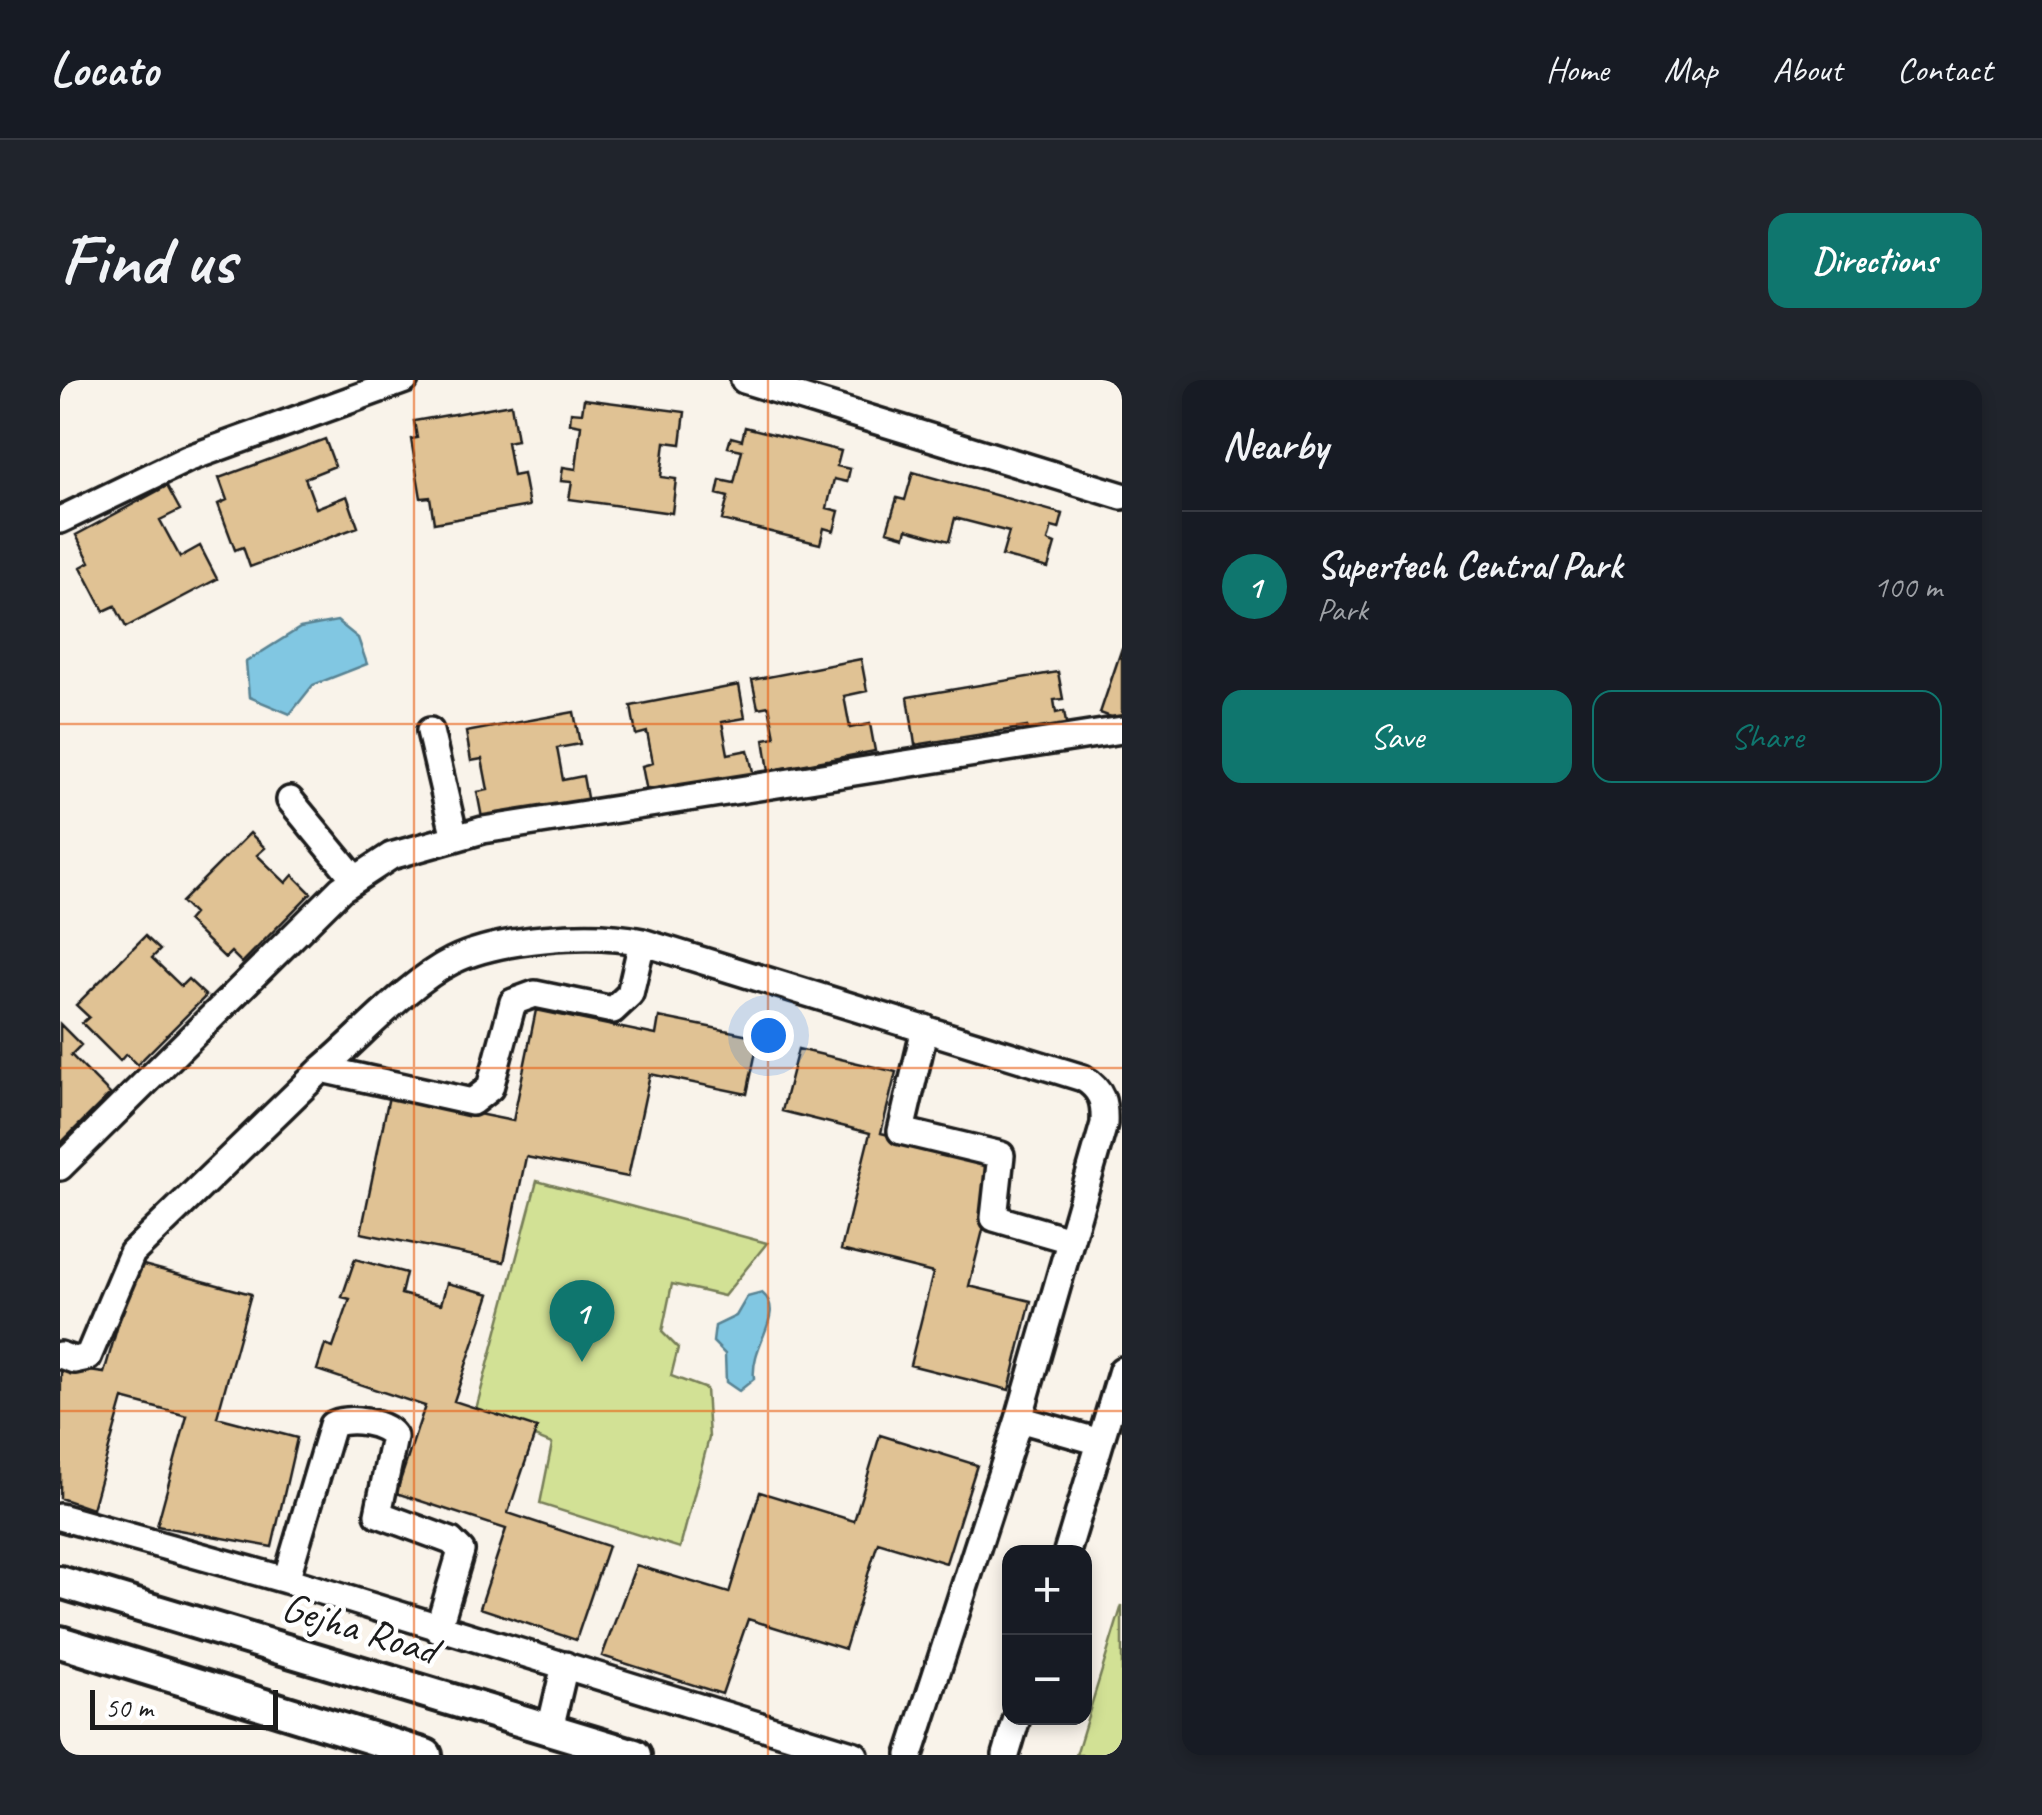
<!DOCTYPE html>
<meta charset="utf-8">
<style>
body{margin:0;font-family:Caveat,sans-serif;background:#20242c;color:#f1f3f6}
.controls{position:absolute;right:30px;bottom:30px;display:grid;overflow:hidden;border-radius:20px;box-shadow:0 5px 15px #0003}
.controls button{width:90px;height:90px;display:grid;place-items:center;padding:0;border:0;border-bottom:2px solid #363941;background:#171b24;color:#f1f3f6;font:50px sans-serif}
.scale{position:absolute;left:30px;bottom:25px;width:188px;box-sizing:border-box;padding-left:10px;border:5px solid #1c1c1c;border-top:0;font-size:28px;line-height:35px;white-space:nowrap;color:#1c1c1c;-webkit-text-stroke:8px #fff;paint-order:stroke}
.you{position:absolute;left:708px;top:655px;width:35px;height:35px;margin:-25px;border:8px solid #fff;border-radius:50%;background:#1a73e8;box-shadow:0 0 0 15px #1a73e833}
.badge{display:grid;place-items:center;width:65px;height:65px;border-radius:50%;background:#0f766e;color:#fff;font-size:32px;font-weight:700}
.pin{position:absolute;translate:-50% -82px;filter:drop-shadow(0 2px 5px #0008)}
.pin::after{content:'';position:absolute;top:52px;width:35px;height:30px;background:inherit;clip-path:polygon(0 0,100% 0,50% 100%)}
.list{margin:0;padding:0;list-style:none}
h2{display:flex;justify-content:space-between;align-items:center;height:130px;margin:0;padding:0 40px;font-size:42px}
h2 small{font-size:32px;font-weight:400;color:#9ea1a6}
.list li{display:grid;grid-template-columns:65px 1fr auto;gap:30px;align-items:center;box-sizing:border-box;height:150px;padding:0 40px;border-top:2px solid #363941}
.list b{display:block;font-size:38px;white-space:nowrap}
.list p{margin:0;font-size:32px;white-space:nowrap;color:#9ea1a6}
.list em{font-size:32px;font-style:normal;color:#9ea1a6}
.actions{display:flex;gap:20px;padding:30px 40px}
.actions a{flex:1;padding:22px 0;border:2px solid #0f766e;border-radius:20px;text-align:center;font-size:35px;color:#0f766e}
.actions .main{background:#0f766e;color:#fff}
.map{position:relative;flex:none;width:1062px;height:1375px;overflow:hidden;border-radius:20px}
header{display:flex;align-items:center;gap:60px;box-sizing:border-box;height:140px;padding:0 50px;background:#171b24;border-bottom:2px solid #363941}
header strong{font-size:48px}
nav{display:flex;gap:55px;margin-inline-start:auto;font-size:35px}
.intro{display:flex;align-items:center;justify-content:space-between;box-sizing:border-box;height:240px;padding:0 60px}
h1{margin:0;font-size:70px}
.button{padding:25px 45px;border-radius:20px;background:#0f766e;color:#fff;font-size:35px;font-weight:700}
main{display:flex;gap:60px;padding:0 60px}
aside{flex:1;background:#171b24;border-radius:20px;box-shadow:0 5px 15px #0003}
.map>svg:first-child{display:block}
.green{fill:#d2e195;stroke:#777e58;stroke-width:2.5}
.water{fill:#81c7e2;stroke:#598393;stroke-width:2.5}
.building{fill:#e0c294;stroke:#1c1c1c;stroke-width:2.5}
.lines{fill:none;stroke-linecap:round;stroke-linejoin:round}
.minor-casing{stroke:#1c1c1c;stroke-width:32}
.tertiary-casing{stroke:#1c1c1c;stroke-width:38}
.minor{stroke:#fff;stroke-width:25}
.tertiary{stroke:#fff;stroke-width:30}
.grid{fill:none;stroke:#e8590c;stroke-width:2.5;stroke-opacity:0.55}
.labels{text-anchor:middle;stroke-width:9;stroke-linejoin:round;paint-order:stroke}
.street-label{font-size:42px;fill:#1c1c1c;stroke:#fff}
</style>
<header>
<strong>Locato</strong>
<nav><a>Home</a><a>Map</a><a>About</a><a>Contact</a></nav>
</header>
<div class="intro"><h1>Find us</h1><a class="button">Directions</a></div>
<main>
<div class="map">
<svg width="1062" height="1375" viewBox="0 0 1062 1375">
<rect width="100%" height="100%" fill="#f9f3ea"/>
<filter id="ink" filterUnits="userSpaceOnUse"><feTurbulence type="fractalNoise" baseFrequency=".01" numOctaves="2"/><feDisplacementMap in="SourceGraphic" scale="20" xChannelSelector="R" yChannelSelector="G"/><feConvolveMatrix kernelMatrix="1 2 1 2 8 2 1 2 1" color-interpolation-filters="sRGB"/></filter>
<g filter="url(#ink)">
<path class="green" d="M 477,801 L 707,863 L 664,916 L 612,904 L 602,952 L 618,968 L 611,996 L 646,1009 L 649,1058 L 620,1168 L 480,1124 L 492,1064 L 415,1033 Z
M 1062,1225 L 1062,1375 L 1016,1375 Z"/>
<path class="water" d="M 277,241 L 298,258 L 307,284 L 253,305 L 230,334 L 189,317 L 186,282 L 240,248 Z
M 702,913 C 727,933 690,963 694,999 L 679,1011 L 666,1002 L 665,974 L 653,962 L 655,946 L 676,936 L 687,917 Z"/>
<path class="building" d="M 524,19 L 625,32 L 621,64 L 605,62 L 601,97 L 616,99 L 612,133 L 509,119 L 512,102 L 501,101 L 503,87 L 516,89 L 521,45 L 510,43 L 511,32 L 522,33 Z
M 451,24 L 457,60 L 447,62 L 453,96 L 463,94 L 469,126 L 374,143 L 370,117 L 361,118 L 351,59 L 357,58 L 354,41 Z
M 685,47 L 781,71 L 777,86 L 790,89 L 787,102 L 774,99 L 767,128 L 779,131 L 774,151 L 764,148 L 760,164 L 662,140 L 668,117 L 657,114 L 660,100 L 674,103 L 682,70 L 668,67 L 671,57 L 682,60 Z
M 265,59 L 275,86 L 245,98 L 256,128 L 287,116 L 298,147 L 190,187 L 183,167 L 175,170 L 158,124 L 167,120 L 159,98 Z
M 853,92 L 1003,134 L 999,149 L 992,147 L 988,161 L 995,164 L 988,188 L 942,176 L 949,152 L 895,138 L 889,161 L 847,149 L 845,156 L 827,151 L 837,118 L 845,120 Z
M 107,106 L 120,130 L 100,140 L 120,177 L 140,166 L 157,199 L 66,247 L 55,226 L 44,231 L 21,187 L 30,182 L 16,155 Z
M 1062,268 L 1062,341 L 1040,333 Z
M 801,279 L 807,311 L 784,316 L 790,348 L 810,344 L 815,371 L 709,391 L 704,359 L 715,357 L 709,326 L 698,328 L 692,300 Z
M 998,292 L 1003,319 L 994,320 L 996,333 L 1004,331 L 1007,349 L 969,356 L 967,347 L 855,365 L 848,317 Z
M 679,305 L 685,338 L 662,342 L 668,374 L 688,370 L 694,396 L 588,417 L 582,386 L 593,383 L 587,352 L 576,355 L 571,326 Z
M 514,332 L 520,364 L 497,368 L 503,400 L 523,396 L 528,423 L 423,443 L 417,412 L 428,410 L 422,379 L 411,381 L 406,352 Z
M 190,453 L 205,468 L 197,475 L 226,503 L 233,495 L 251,513 L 182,583 L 171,572 L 165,578 L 127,541 L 133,534 L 121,522 Z
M 85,556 L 100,570 L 92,578 L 121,606 L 128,599 L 146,616 L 77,685 L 66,674 L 60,681 L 22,643 L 29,637 L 16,625 Z
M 476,630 L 596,655 L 599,637 L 699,657 L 687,714 L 590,694 L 568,797 L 466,777 L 444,882 L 301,853 L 329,716 L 453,741 Z
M 0,644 L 21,665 L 11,675 L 50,714 L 0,764 Z
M 738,669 L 836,692 L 821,753 L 940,782 L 909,906 L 971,921 L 949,1010 L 850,985 L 873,893 L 781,870 L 810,753 L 722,731 Z
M 295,879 L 346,893 L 341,914 L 381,924 L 387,903 L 430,914 L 394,1021 L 477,1048 L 448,1133 L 548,1166 L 516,1260 L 420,1228 L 446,1149 L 336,1113 L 365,1026 L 257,990 L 265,965 L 273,968 L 290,919 L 282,917 Z
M 76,883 L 191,914 L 157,1037 L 237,1058 L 212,1167 L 97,1146 L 127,1036 L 63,1019 L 32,1129 L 0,1118 L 1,987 L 44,993 Z
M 820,1055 L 917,1085 L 886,1183 L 818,1162 L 785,1269 L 688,1239 L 662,1314 L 542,1276 L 576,1185 L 669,1213 L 700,1112 L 794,1141 Z"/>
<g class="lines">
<defs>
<path id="minor" d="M 684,0 L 1062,116
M 0,140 L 127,79 L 345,0
M 370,351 L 395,458
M 230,420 L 295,499
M 865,648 L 841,751 L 941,775 L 934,838 L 1010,860
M 262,689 C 300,657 348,603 392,581 C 439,558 532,551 582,562
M 0,787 L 281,509 L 331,476 L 423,450 L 1062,350
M 0,975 L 14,980 L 28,977 L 72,873 L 262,689 L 412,722 L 430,708 L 453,622 L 475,614 L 553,630 L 570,614 L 582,562 L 1023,698 C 1042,710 1045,722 1044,744 L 959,1039 L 850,1375
M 959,1039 L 1040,1062
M 0,1137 L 226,1200 L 795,1375
M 1007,1172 L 1062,990
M 226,1200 L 272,1045 C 287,1036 326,1042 334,1057 L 318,1134 L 391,1161 L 401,1171 L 378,1249
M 490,1349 L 505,1285
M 946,1375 L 957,1338"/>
<path id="tertiary" d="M 0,1202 L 575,1375
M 0,1262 L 366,1375"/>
</defs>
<use href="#minor" class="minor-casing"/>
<use href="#tertiary" class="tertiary-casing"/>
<use href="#minor" class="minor"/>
<use href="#tertiary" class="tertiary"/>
</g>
</g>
<path class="grid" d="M 354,0 L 354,1375M 708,0 L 708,1375M 0,344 L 1062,344M 0,688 L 1062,688M 0,1031 L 1062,1031"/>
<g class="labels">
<g class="street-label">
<text transform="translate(300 1247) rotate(17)" y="15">Gejha Road</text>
</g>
</g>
</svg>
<div class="controls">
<button>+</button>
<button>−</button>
</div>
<div class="scale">50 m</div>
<div class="you"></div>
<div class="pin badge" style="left:522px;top:982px">1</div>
</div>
<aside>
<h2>Nearby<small></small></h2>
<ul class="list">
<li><span class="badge">1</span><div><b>Supertech Central Park</b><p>Park</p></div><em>100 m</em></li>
</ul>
<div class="actions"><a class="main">Save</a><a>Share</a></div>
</aside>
</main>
